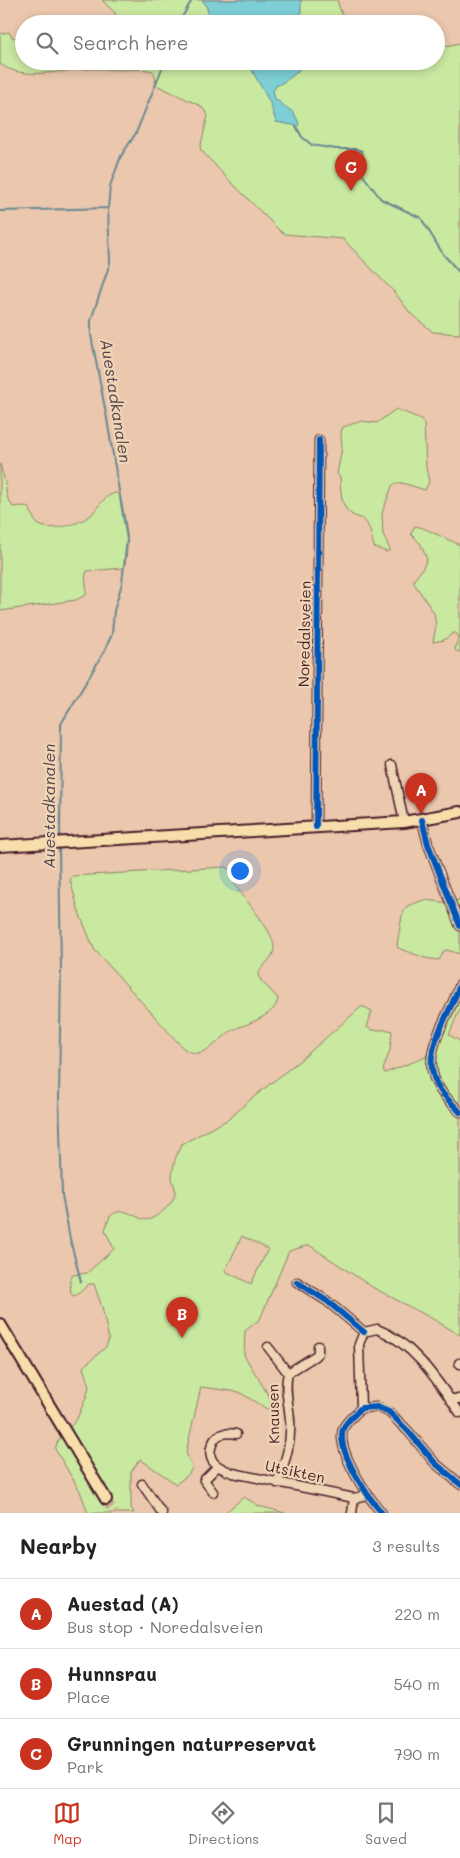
<!DOCTYPE html>
<meta charset="utf-8">
<style>
body{margin:0;font-family:Mali,sans-serif;background:#f6f6f6;color:#222}
.you{position:absolute;left:239px;top:870px;width:18px;height:18px;margin:-12px;border:4px solid #fff;border-radius:50%;background:#1a73e8;box-shadow:0 0 0 8px #1a73e833}
.badge{display:grid;place-items:center;width:32px;height:32px;border-radius:50%;background:#c8321e;color:#fff;font-size:16px;font-weight:700}
.pin{position:absolute;translate:-50% -41px;filter:drop-shadow(0 1px 2px #0008)}
.pin::after{content:'';position:absolute;top:26px;width:18px;height:15px;background:inherit;clip-path:polygon(0 0,100% 0,50% 100%)}
.list{margin:0;padding:0;list-style:none}
h2{display:flex;justify-content:space-between;align-items:center;height:65px;margin:0;padding:0 20px;font-size:21px}
h2 small{font-size:16px;font-weight:400;color:#767676}
.list li{display:grid;grid-template-columns:32px 1fr auto;gap:15px;align-items:center;box-sizing:border-box;height:70px;padding:0 20px;border-top:1px solid #e0e0e0}
.list b{display:block;font-size:19px;white-space:nowrap}
.list p{margin:0;font-size:16px;white-space:nowrap;color:#767676}
.list em{font-size:16px;font-style:normal;color:#767676}
.icon{flex:none;width:28px;height:28px;fill:none;stroke:currentColor;stroke-width:2;stroke-linecap:round;stroke-linejoin:round}
.map{position:relative;flex:none;width:460px;height:1513px;overflow:hidden}
.search{position:absolute;background:#fff;box-shadow:0 2px 8px #0003;left:15px;right:15px;top:15px;height:55px;display:flex;align-items:center;gap:12px;box-sizing:border-box;padding:0 18px;border-radius:28px;color:#767676;font-size:19px}
.sheet{height:275px;background:#fff}
nav{display:flex;justify-content:space-around;align-items:center;box-sizing:border-box;height:70px;border-top:1px solid #e0e0e0;background:#fff;font-size:14px;color:#767676}
nav a{display:grid;justify-items:center;gap:2px}
nav .on{color:#c8321e}
.map>svg:first-child{display:block}
.green{fill:#c9e8a0;stroke:#8a8466;fill-rule:evenodd}
.water{fill:#7dced5;stroke:#698891}
.lines{fill:none;stroke-linecap:round;stroke-linejoin:round}
.stream{stroke:#698891;stroke-width:2}
.major-tunnel{stroke:#caa593;stroke-width:10;stroke-dasharray:10 5;stroke-linecap:butt}
.minor-casing{stroke:#4a1f2b;stroke-width:11}
.major-casing{stroke:#4a1f2b;stroke-width:14}
.minor{stroke:#efd5b6;stroke-width:8}
.major{stroke:#f8deab;stroke-width:10}
.cycleway-casing{stroke:#efd5b6;stroke-width:9}
.cycleway{stroke:#0057b8;stroke-width:6}
.labels{text-anchor:middle;stroke-width:4.5;stroke-linejoin:round;paint-order:stroke}
.street-label{font-size:15px;fill:#4a1f2b;stroke:#efd5b6}
.water-label{font-size:16px;font-style:italic;fill:#54424d;stroke:#efd5b6}
</style>
<div class="map">
<svg width="460" height="1513" viewBox="0 0 460 1513">
<rect width="100%" height="100%" fill="#eac7ad"/>
<filter id="ink" filterUnits="userSpaceOnUse"><feTurbulence type="fractalNoise" baseFrequency=".02" numOctaves="2"/><feDisplacementMap in="SourceGraphic" scale="10" xChannelSelector="R" yChannelSelector="G"/><feConvolveMatrix kernelMatrix="1 2 1 2 8 2 1 2 1" color-interpolation-filters="sRGB"/></filter>
<g filter="url(#ink)">
<path class="green" d="M 102,0 L 337,0 L 345,24 L 113,24 L 116,14 Z
M 9,32 L 12,37 L 17,38 L 24,37 L 24,61 L 436,61 L 436,48 L 460,43 L 460,334 L 433,332 L 411,314 L 396,294 L 343,239 L 285,234 L 280,231 L 227,178 L 200,149 L 208,115 L 201,106 L 156,85 L 155,75 L 153,71 C 141,68 130,70 118,70 C 108,70 97,68 87,69 C 60,70 23,81 0,64 L 0,34 Z
M 396,409 L 421,419 L 424,424 L 426,468 L 429,482 L 425,490 L 402,483 L 396,483 L 392,486 L 382,513 L 383,534 L 390,550 L 387,552 L 374,547 C 372,539 371,528 365,521 C 361,517 355,517 351,514 C 340,506 341,489 340,477 L 337,474 L 342,448 L 341,432 L 343,427 L 362,421 L 377,423 Z
M 0,464 L 5,483 L 7,497 L 13,507 L 24,506 L 29,508 C 33,514 33,521 39,525 C 51,532 82,524 92,514 C 100,505 103,497 115,493 L 120,494 C 125,521 131,541 124,568 L 87,571 C 83,579 88,586 86,595 L 76,600 L 0,611 Z
M 415,526 L 423,528 L 460,545 L 460,652 L 456,651 L 455,648 L 459,637 L 456,633 L 453,633 L 444,640 L 433,642 L 436,626 L 434,613 L 414,583 L 414,580 L 423,568 L 427,559 L 420,543 L 411,534 Z
M 225,867 L 230,870 C 232,876 234,882 237,888 C 246,901 274,932 274,947 C 274,961 260,964 258,976 C 263,985 272,990 278,999 C 274,1018 246,1023 231,1031 C 221,1038 211,1050 199,1053 C 194,1054 189,1051 184,1049 L 94,949 L 79,912 L 70,880 L 73,876 Z
M 460,899 L 460,954 L 447,950 L 444,951 L 439,960 L 425,958 L 398,948 L 397,945 L 402,916 L 407,906 L 424,900 L 451,903 Z
M 460,992 L 460,1008 L 449,1035 L 460,1041 L 460,1335 L 433,1319 L 372,1287 L 309,1245 L 289,1251 L 260,1319 L 245,1331 L 244,1355 L 276,1408 L 271,1406 L 267,1409 L 239,1392 L 201,1387 L 186,1452 L 192,1468 L 188,1475 L 176,1484 L 140,1459 L 131,1472 L 131,1508 L 134,1513 L 88,1513 L 80,1491 L 55,1449 L 58,1441 L 77,1419 L 87,1395 L 89,1386 L 83,1367 L 106,1347 L 109,1339 L 102,1307 L 94,1284 L 89,1284 L 79,1293 L 74,1296 L 71,1294 L 70,1280 L 73,1275 L 87,1273 L 114,1249 L 105,1230 L 110,1216 C 128,1202 139,1226 153,1218 C 163,1212 177,1201 175,1188 C 174,1184 172,1181 172,1177 C 173,1165 176,1154 182,1144 L 229,1119 L 251,1099 L 303,1058 L 361,1007 L 364,1007 L 372,1011 L 367,1027 C 375,1034 383,1027 392,1031 L 390,1050 L 383,1070 L 385,1073 L 426,1057 ZM 242,1236 L 268,1249 L 251,1284 L 225,1271 Z
M 244,1497 L 259,1506 L 285,1513 L 228,1513 L 227,1511 Z"/>
<path class="water" d="M 202,0 L 301,0 L 301,13 L 295,24 L 211,24 L 206,5 Z
M 247,61 L 302,61 L 304,63 C 300,72 285,82 276,86 L 273,91 L 275,99 L 294,113 L 299,123 L 298,126 L 276,122 L 270,103 Z"/>
<g class="lines">
<path class="stream" d="M 178,24 L 192,0
M 296,126 L 302,137 L 312,145 L 336,149 L 356,149 L 362,151 L 363,156 L 359,170 L 381,199 L 421,218 L 443,254 L 460,273
M 0,211 L 108,208
M 60,840 L 61,724 L 104,652 L 112,634 L 114,611 L 122,583 L 127,539 L 107,419 L 91,335 L 91,320 L 110,263 L 108,208 L 110,186 L 121,156 L 136,133 L 165,61
M 59,847 L 61,968 L 59,1096 L 62,1195 L 70,1239 L 81,1282"/>
<path class="major-tunnel" d="M 106,1499 L 114,1513"/>
<defs>
<path id="minor" d="M 392,765 L 404,822
M 422,820 L 428,844 L 460,926
M 316,827 L 319,440
M 460,984 C 450,1017 417,1054 439,1088 C 444,1097 453,1104 460,1112
M 297,1282 L 327,1301 L 364,1332
M 268,1347 L 288,1373
M 459,1363 L 460,1364
M 450,1399 L 460,1399
M 361,1408 L 359,1344 L 364,1332 L 377,1329 C 414,1343 438,1382 460,1413
M 236,1434 C 231,1433 225,1433 220,1435 C 212,1439 208,1452 212,1460 C 216,1467 225,1470 233,1473 L 354,1498 L 367,1495
M 277,1483 C 285,1462 292,1443 290,1420 C 289,1404 284,1389 288,1373 L 315,1356 L 318,1353 L 318,1346
M 142,1484 L 162,1513
M 213,1492 L 204,1480 L 218,1466
M 352,1513 L 354,1498
M 382,1513 C 368,1497 336,1451 343,1429 C 346,1421 355,1415 361,1408 L 377,1407 L 389,1412 L 408,1431 L 435,1463 L 460,1484"/>
<path id="major" d="M 0,846 L 404,822 L 460,812
M 0,1324 L 106,1499"/>
</defs>
<use href="#minor" class="minor-casing"/>
<use href="#major" class="major-casing"/>
<use href="#minor" class="minor"/>
<use href="#major" class="major"/>
<defs>
<path id="cycleway" d="M 422,820 L 428,844 L 460,926
M 316,827 L 319,440
M 460,984 C 450,1017 417,1054 439,1088 C 444,1097 453,1104 460,1112
M 297,1282 L 327,1301 L 364,1332
M 382,1513 C 368,1497 336,1451 343,1429 C 346,1421 355,1415 361,1408 L 377,1407 L 389,1412 L 408,1431 L 435,1463 L 460,1484"/>
</defs>
<use href="#cycleway" class="cycleway-casing"/>
<use href="#cycleway" class="cycleway"/>
</g>
</g>
<g class="labels">
<g class="street-label">
<text transform="translate(305 634) rotate(-89)" y="5">Noredalsveien</text>
<text transform="translate(274 1414) rotate(-91)" y="5">Knausen</text>
<text transform="translate(295 1472) rotate(12)" y="5">Utsikten</text>
</g>
<g class="water-label">
<text transform="translate(116 401) rotate(81)" y="6">Auestadkanalen</text>
<text transform="translate(49 806) rotate(-90)" y="6">Auestadkanalen</text>
</g>
</g>
</svg>
<div class="you"></div>
<div class="pin badge" style="left:421px;top:814px">A</div>
<div class="pin badge" style="left:182px;top:1338px">B</div>
<div class="pin badge" style="left:351px;top:191px">C</div>
<div class="search"><svg class="icon" aria-label="search" viewBox="0 0 24 24"><circle cx="10" cy="10" r="6"/><path d="M15 15l6 6"/></svg>Search here</div>
</div>
<section class="sheet">
<h2>Nearby<small>3 results</small></h2>
<ul class="list">
<li><span class="badge">A</span><div><b>Auestad (A)</b><p>Bus stop · Noredalsveien</p></div><em>220 m</em></li>
<li><span class="badge">B</span><div><b>Hunnsrau</b><p>Place</p></div><em>540 m</em></li>
<li><span class="badge">C</span><div><b>Grunningen naturreservat</b><p>Park</p></div><em>790 m</em></li>
</ul>
</section>
<nav>
<a class="on"><svg class="icon" aria-label="map" viewBox="0 0 24 24"><path d="M3 6l6-2 6 2 6-2v14l-6 2-6-2-6 2zM9 4v14M15 6v14"/></svg>Map</a>
<a><svg class="icon" aria-label="directions" viewBox="0 0 24 24"><path d="M12 3l9 9-9 9-9-9zM9 14v-3h6M13 9l2 2-2 2"/></svg>Directions</a>
<a><svg class="icon" aria-label="saved" viewBox="0 0 24 24"><path d="M7 4h10v16l-5-4-5 4z"/></svg>Saved</a>
</nav>
